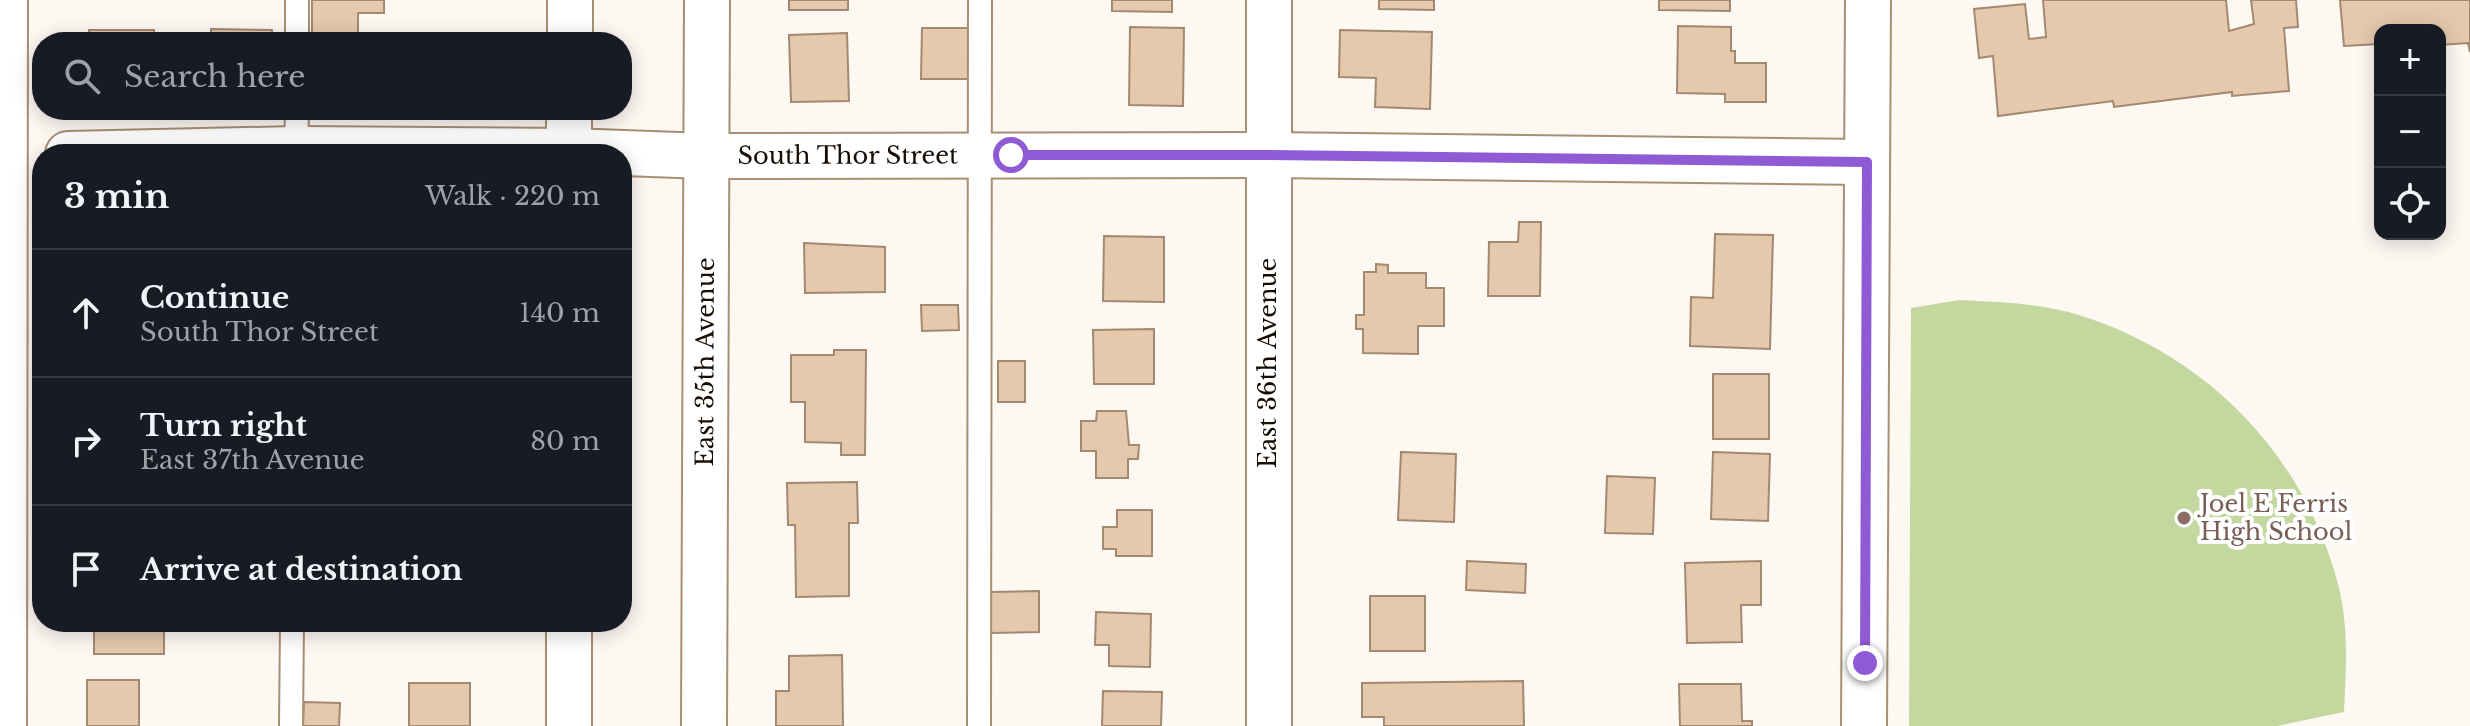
<!DOCTYPE html>
<meta charset="utf-8">
<style>
body{margin:0;font-family:"Libre Baskerville",serif;background:#20242c;color:#f1f3f6}
.controls{position:absolute;right:24px;top:24px;display:grid;overflow:hidden;border-radius:16px;box-shadow:0 4px 20px #0003}
.controls button{width:72px;height:72px;display:grid;place-items:center;padding:0;border:0;border-bottom:2px solid #363941;background:#171b24;color:#f1f3f6;font:40px sans-serif}
.stop{position:absolute;width:24px;height:24px;margin:-18px;border:6px solid #8f5bd4;border-radius:50%;background:#fff}
.stop.end{background:#8f5bd4;border-color:#fff;box-shadow:0 2px 8px #0008}
.list{margin:0;padding:0;list-style:none}
h2{display:flex;justify-content:space-between;align-items:center;height:104px;margin:0;padding:0 32px;font-size:34px}
h2 small{font-size:26px;font-weight:400;color:#9ea1a6}
.list li{display:grid;grid-template-columns:52px 1fr auto;gap:24px;align-items:center;box-sizing:border-box;height:128px;padding:0 32px;border-top:2px solid #363941}
.list b{display:block;font-size:30px;white-space:nowrap}
.list p{margin:0;font-size:26px;white-space:nowrap;color:#9ea1a6}
.list em{font-size:26px;font-style:normal;color:#9ea1a6}
.icon{flex:none;width:44px;height:44px;fill:none;stroke:currentColor;stroke-width:2;stroke-linecap:round;stroke-linejoin:round}
.map{position:relative;flex:none;width:2470px;height:726px;overflow:hidden}
.search{position:absolute;background:#171b24;box-shadow:0 4px 20px #0003;left:32px;top:32px;width:600px;height:88px;display:flex;align-items:center;gap:20px;box-sizing:border-box;padding:0 28px;border-radius:32px;color:#9ea1a6;font-size:30px}
.panel{position:absolute;background:#171b24;box-shadow:0 4px 20px #0003;left:32px;top:144px;width:600px;height:488px;border-radius:32px}
.map>svg:first-child{display:block}
.green{fill:#c3d89f}
.building{fill:#e4c9ad;stroke:#a3896f;stroke-width:2}
.lines{fill:none;stroke-linecap:round;stroke-linejoin:round}
.service-casing{stroke:#a88f74;stroke-width:26}
.minor-casing{stroke:#a88f74;stroke-width:48}
.tertiary-casing{stroke:#a88f74;stroke-width:48}
.service{stroke:#fff;stroke-width:22}
.minor{stroke:#fff;stroke-width:44}
.tertiary{stroke:#fff;stroke-width:44}
.route{stroke:#8f5bd4;stroke-width:10}
.education-dot{fill:#8d6e63;stroke:#fff;stroke-width:3}
.labels{text-anchor:middle;stroke-width:8;stroke-linejoin:round;paint-order:stroke}
.street-label{font-size:24px;fill:#160d05;stroke:#fff}
.education-label{font-size:24px;fill:#785e54;stroke:#fff;text-anchor:start}
</style>
<div class="map">
<svg width="2470" height="726" viewBox="0 0 2470 726">
<rect width="100%" height="100%" fill="#fdf8f2"/>
<path class="green" d="M 1959,300 C 1999,302 2040,303 2079,315 C 2207,355 2304,455 2338,584 C 2349,626 2346,669 2344,712 L 2277,726 L 1909,726 L 1911,308 Z"/>
<path class="building" d="M 312,0 L 384,0 L 384,13 L 358,13 L 358,42 L 312,42 Z
M 789,0 L 848,0 L 848,10 L 789,10 Z
M 1112,0 L 1172,0 L 1172,12 L 1112,11 Z
M 1379,0 L 1434,0 L 1434,10 L 1379,9 Z
M 1659,0 L 1730,0 L 1730,11 L 1659,10 Z
M 2043,0 L 2226,0 L 2229,31 L 2254,24 L 2251,0 L 2296,0 L 2298,27 L 2284,28 L 2289,91 L 2232,96 L 2232,92 L 2114,107 L 2113,101 L 1998,116 L 1993,56 L 1979,58 L 1974,9 L 2025,4 L 2029,39 L 2046,37 Z
M 2340,0 L 2470,0 L 2470,52 L 2468,43 L 2440,45 L 2440,30 L 2380,30 L 2380,44 L 2344,46 Z
M 1678,26 L 1731,27 L 1731,51 L 1735,51 L 1735,63 L 1766,63 L 1766,102 L 1725,102 L 1725,94 L 1677,93 Z
M 1130,27 L 1184,28 L 1183,106 L 1129,105 Z
M 922,28 L 969,28 L 969,79 L 921,79 Z
M 211,29 L 272,30 L 272,42 L 211,42 Z
M 89,30 L 154,30 L 154,42 L 89,42 Z
M 1340,30 L 1432,32 L 1430,109 L 1375,107 L 1376,78 L 1339,77 Z
M 847,33 L 849,101 L 791,102 L 789,35 Z
M 1519,222 L 1541,222 L 1540,296 L 1488,296 L 1489,242 L 1518,242 Z
M 1715,234 L 1773,235 L 1770,349 L 1690,346 L 1691,297 L 1713,298 Z
M 1104,236 L 1164,237 L 1164,302 L 1103,301 Z
M 804,243 L 885,247 L 885,292 L 805,293 Z
M 1376,264 L 1388,265 L 1388,273 L 1426,273 L 1426,288 L 1444,288 L 1444,326 L 1418,326 L 1418,354 L 1363,353 L 1363,329 L 1356,329 L 1356,315 L 1364,315 L 1364,272 L 1376,272 Z
M 921,305 L 958,305 L 959,330 L 922,331 Z
M 1154,329 L 1154,384 L 1094,384 L 1093,330 Z
M 834,350 L 866,350 L 865,455 L 841,455 L 841,443 L 805,442 L 805,402 L 791,402 L 791,355 L 834,355 Z
M 998,361 L 1025,361 L 1025,402 L 998,402 Z
M 1713,374 L 1769,374 L 1769,439 L 1713,439 Z
M 1097,411 L 1126,411 L 1129,445 L 1139,445 L 1138,459 L 1128,459 L 1128,478 L 1096,478 L 1096,451 L 1081,451 L 1081,421 L 1096,421 Z
M 1401,452 L 1456,454 L 1454,522 L 1398,520 Z
M 1713,452 L 1770,454 L 1768,521 L 1711,519 Z
M 1607,476 L 1655,478 L 1653,534 L 1605,533 Z
M 857,482 L 858,523 L 849,523 L 849,596 L 796,597 L 795,525 L 788,525 L 787,483 Z
M 1117,510 L 1152,510 L 1152,556 L 1116,556 L 1116,549 L 1103,549 L 1103,527 L 1117,527 Z
M 1467,561 L 1526,564 L 1525,593 L 1466,590 Z
M 1761,561 L 1761,605 L 1741,605 L 1742,642 L 1687,643 L 1685,563 Z
M 1039,591 L 1039,632 L 991,633 L 990,592 Z
M 1370,596 L 1425,596 L 1425,651 L 1370,651 Z
M 1096,612 L 1151,614 L 1150,667 L 1109,666 L 1109,645 L 1095,645 Z
M 94,622 L 164,622 L 164,654 L 94,654 Z
M 842,655 L 843,726 L 776,726 L 776,691 L 789,691 L 789,656 Z
M 87,680 L 139,680 L 139,726 L 87,726 Z
M 1523,681 L 1524,726 L 1384,726 L 1384,717 L 1362,717 L 1362,683 Z
M 409,683 L 470,683 L 470,726 L 409,726 Z
M 1679,684 L 1741,684 L 1742,721 L 1752,721 L 1752,726 L 1680,726 Z
M 1103,691 L 1162,692 L 1161,726 L 1102,726 Z
M 304,702 L 340,703 L 339,726 L 303,726 Z"/>
<g class="lines">
<defs>
<path id="service" d="M 297,42 L 297,0
M 296,154 L 297,110
M 291,726 L 292,622
M 979,726 L 980,0"/>
<g id="minor">
<path d="M 570,42 L 570,0"/>
<path id="s1" d="M 68,154 L 296,149 L 569,151 L 706,156 L 1267,155 L 1867,162"/>
<path d="M 569,154 L 569,110"/>
<path d="M 569,622 L 569,726"/>
<path d="M 4,726 L 5,0"/>
<path id="s2" d="M 704,726 L 707,0"/>
<path d="M 1269,726 L 1269,0"/>
</g>
<path id="tertiary" d="M 1864,726 L 1868,0"/>
</defs>
<use href="#service" class="service-casing"/>
<use href="#minor" class="minor-casing"/>
<use href="#tertiary" class="tertiary-casing"/>
<use href="#service" class="service"/>
<use href="#minor" class="minor"/>
<use href="#tertiary" class="tertiary"/>
</g>
<g class="lines">
<path class="route" d="M 1011,155 L 1267,155 L 1867,162 L 1865,663"/>
</g>
<circle class="education-dot" cx="2184" cy="518" r="8"/>
<g class="labels">
<g class="street-label">
<text dy="8" stroke="none"><textPath href="#s1" startOffset="780">South Thor Street</textPath></text>
<text dy="8" stroke="none"><textPath href="#s2" startOffset="364">East 35th Avenue</textPath></text>
<text transform="translate(1268 363) rotate(-90)" y="8">East 36th Avenue</text>
</g>
<g class="education-label">
<text x="2200" y="512">Joel E Ferris<tspan x="2200" dy="28">High School</tspan></text>
</g>
</g>
</svg>
<div class="controls">
<button>+</button>
<button>−</button>
<button><svg class="icon" aria-label="locate" viewBox="0 0 24 24"><circle cx="12" cy="12" r="6"/><path d="M12 2v4M12 18v4M2 12h4M18 12h4"/></svg></button>
</div>
<div class="stop" style="left:1011px;top:155px"></div>
<div class="stop end" style="left:1865px;top:663px"></div>
<div class="search"><svg class="icon" aria-label="search" viewBox="0 0 24 24"><circle cx="10" cy="10" r="6"/><path d="M15 15l6 6"/></svg>Search here</div>
<section class="panel">
<h2>3 min<small>Walk · 220 m</small></h2>
<ul class="list">
<li><svg class="icon" aria-label="ahead" viewBox="0 0 24 24"><path d="M12 20V5M6 11l6-6 6 6"/></svg><div><b>Continue</b><p>South Thor Street</p></div><em>140 m</em></li>
<li><svg class="icon" aria-label="right" viewBox="0 0 24 24"><path d="M7 20v-9h11M14 6l5 5-5 5"/></svg><div><b>Turn right</b><p>East 37th Avenue</p></div><em>80 m</em></li>
<li><svg class="icon" aria-label="arrive" viewBox="0 0 24 24"><path d="M6 21V4h12l-3 4 3 4H6"/></svg><div><b>Arrive at destination</b></div></li>
</ul>
</section>
</div>
